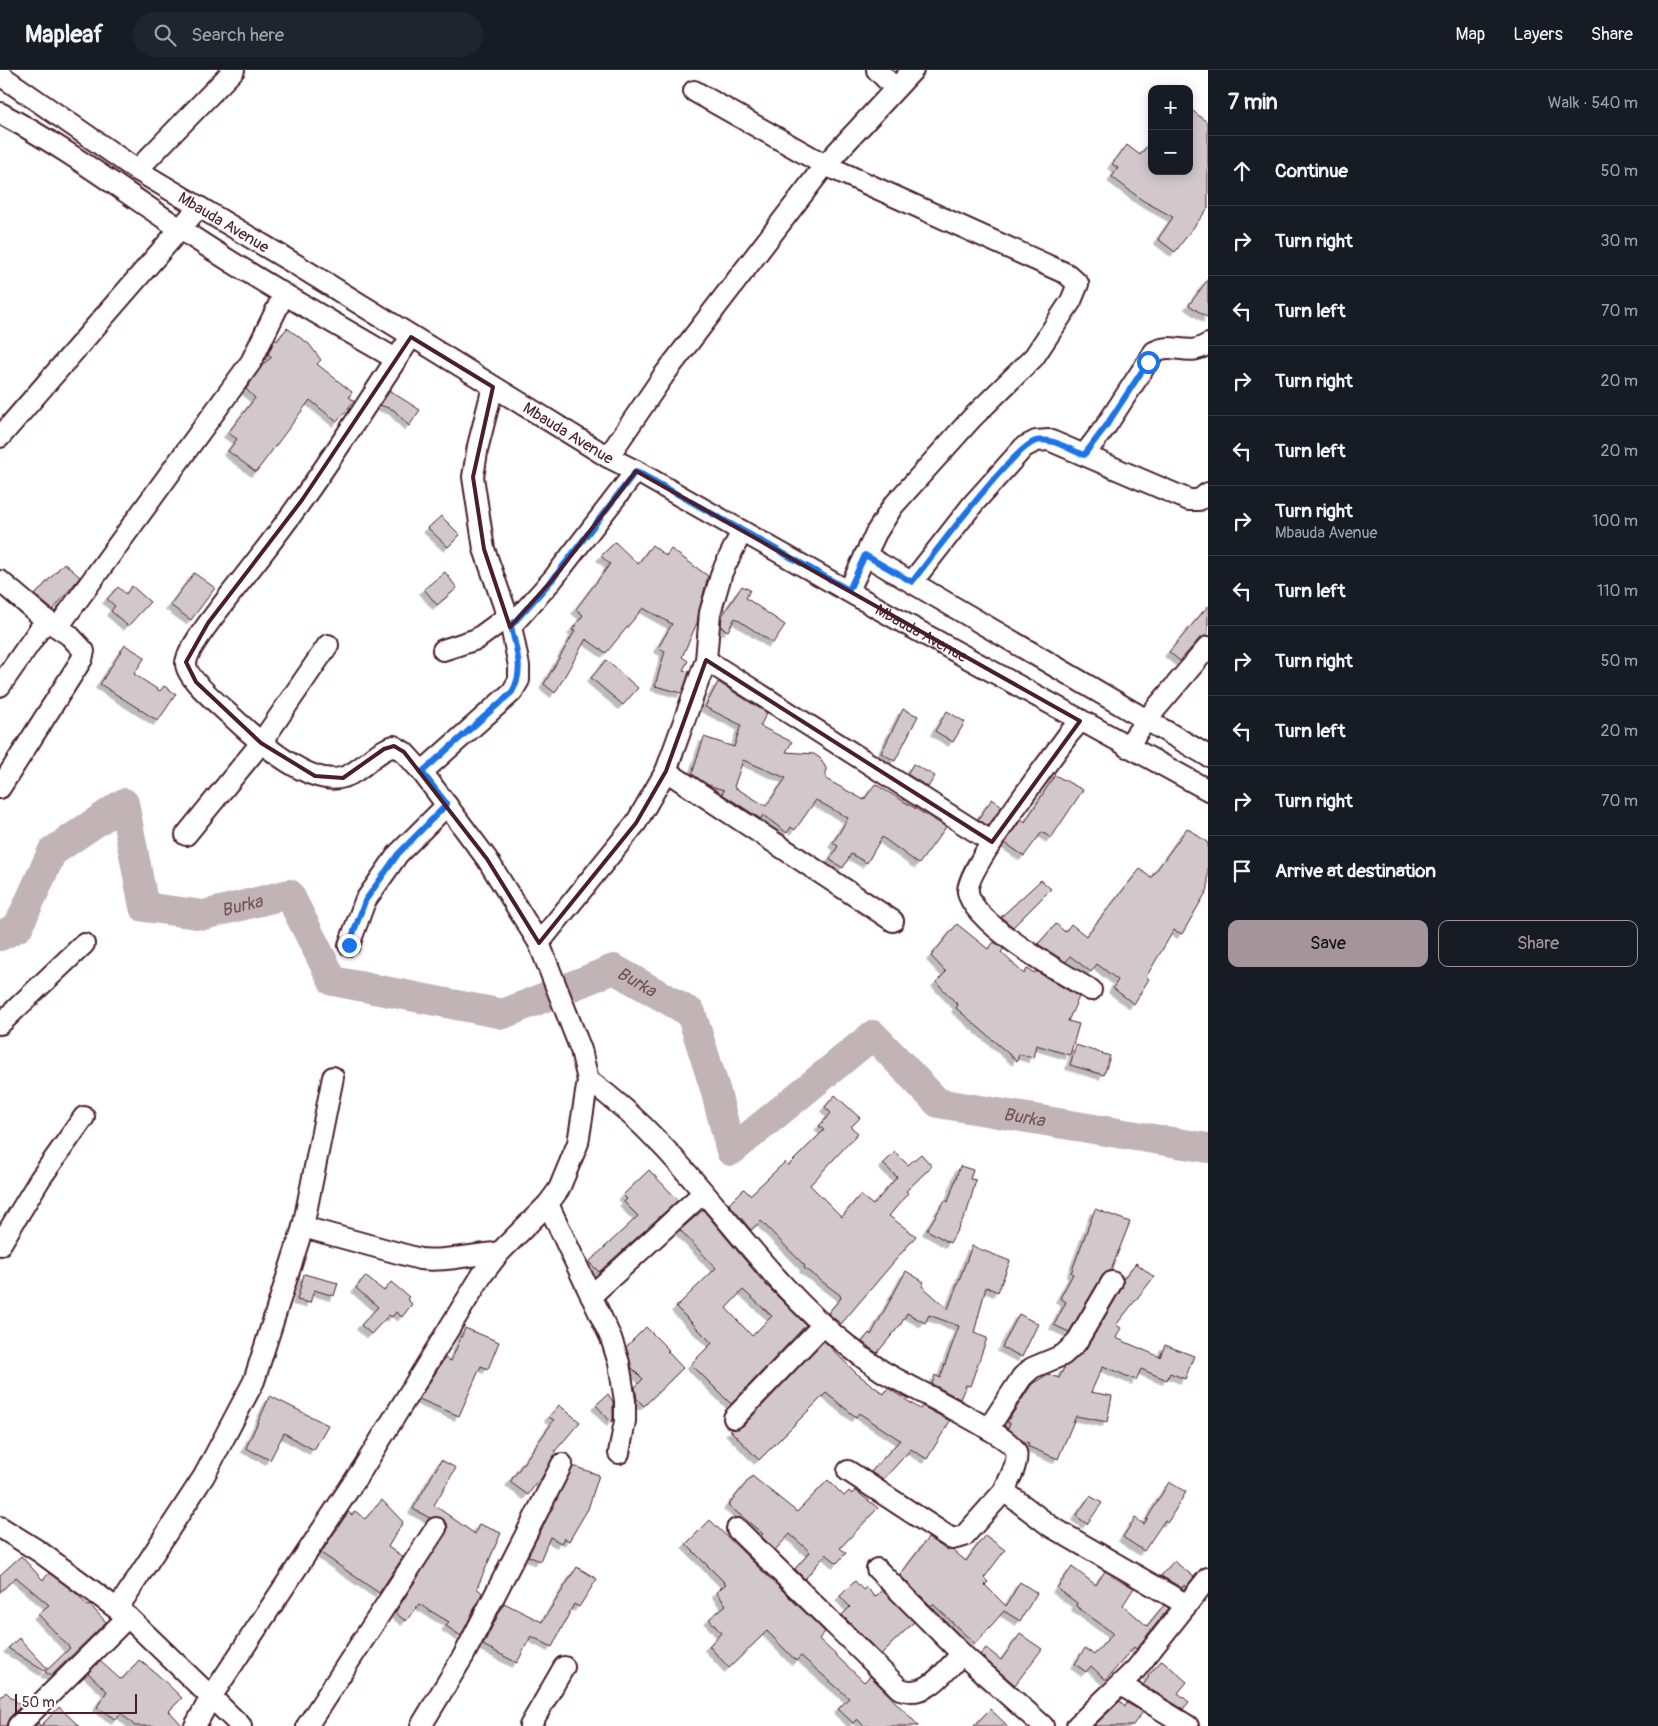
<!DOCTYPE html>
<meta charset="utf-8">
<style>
body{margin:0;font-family:Pangolin,sans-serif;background:#20242c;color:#f1f3f6}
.controls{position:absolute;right:15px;top:15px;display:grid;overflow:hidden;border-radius:10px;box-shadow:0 2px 12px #0003}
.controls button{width:45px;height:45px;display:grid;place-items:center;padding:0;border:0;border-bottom:1px solid #363941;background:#171b24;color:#f1f3f6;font:25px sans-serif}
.scale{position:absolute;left:15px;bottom:12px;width:122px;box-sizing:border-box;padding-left:5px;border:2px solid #4a1f2b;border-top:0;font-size:14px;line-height:18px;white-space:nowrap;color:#4a1f2b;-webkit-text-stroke:4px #fff;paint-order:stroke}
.stop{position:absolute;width:15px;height:15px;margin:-11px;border:4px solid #1a73e8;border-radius:50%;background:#fff}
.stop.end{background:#1a73e8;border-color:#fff;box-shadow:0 1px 5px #0008}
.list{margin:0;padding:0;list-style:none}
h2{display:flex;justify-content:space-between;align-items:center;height:65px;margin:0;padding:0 20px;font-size:21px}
h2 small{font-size:16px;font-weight:400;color:#9ea1a6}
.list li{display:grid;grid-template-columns:32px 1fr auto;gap:15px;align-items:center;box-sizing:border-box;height:70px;padding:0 20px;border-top:1px solid #363941}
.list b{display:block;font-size:19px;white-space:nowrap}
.list p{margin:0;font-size:16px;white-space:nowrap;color:#9ea1a6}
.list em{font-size:16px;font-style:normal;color:#9ea1a6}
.actions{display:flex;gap:10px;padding:15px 20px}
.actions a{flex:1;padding:11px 0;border:1px solid #a6949b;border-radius:10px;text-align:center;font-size:18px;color:#a6949b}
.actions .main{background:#a6949b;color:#111}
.icon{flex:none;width:28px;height:28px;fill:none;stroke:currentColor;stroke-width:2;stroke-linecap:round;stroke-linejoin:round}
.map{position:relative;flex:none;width:1208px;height:1656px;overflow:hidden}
header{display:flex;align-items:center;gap:30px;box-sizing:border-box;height:70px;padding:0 25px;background:#171b24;border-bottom:1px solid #363941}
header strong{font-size:24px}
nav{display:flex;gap:28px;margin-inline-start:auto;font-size:18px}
.search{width:350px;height:45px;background:#20242c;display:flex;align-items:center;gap:12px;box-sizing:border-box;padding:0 18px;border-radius:28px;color:#9ea1a6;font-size:19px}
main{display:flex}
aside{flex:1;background:#171b24}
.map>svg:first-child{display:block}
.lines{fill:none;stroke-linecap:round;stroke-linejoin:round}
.river{stroke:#c1b3b6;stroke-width:30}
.building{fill:#d2c7cb;stroke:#4a1f2b;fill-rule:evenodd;filter:url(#shadow)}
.minor-casing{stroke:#4a1f2b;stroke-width:24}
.minor{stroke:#fff;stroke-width:20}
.route{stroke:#1a73e8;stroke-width:6}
.marked{fill:none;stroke:#4a1f2b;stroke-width:4;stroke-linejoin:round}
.labels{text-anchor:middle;stroke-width:4;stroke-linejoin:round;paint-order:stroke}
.street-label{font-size:16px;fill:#4a1f2b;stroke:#fff}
.water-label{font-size:18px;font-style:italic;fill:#74535c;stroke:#fff}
</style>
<header>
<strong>Mapleaf</strong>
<div class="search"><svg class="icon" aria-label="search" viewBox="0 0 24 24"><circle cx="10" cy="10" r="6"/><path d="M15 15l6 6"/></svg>Search here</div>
<nav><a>Map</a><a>Layers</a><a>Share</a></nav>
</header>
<main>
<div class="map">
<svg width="1208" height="1656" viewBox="0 0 1208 1656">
<defs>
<filter id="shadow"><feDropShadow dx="-4.5" dy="4.5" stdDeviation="0" flood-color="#0004"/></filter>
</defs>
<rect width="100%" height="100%" fill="#fff"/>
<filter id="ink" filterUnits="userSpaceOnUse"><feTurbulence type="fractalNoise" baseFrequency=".02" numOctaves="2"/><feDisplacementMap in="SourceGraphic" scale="10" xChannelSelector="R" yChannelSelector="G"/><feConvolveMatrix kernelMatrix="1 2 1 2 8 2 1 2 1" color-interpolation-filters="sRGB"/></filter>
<g filter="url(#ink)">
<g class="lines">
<path class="river" id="s1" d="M 0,866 L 18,857 L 52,782 L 124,733 L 144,837 L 204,845 L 289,824 L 333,911 L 503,944 L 614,899 L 691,943 L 715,1019 L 731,1081 L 873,965 L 938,1033 L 1208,1078"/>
</g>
<path class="building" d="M 1189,38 L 1208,53 L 1208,138 L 1175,182 L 1158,169 L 1173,147 L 1142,130 L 1112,107 L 1118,98 L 1112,94 L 1127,75 L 1140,85 L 1152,70 L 1152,101 L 1189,101 Z
M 1208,209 L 1208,248 L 1189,235 Z
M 287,258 L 309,274 L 321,290 L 317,294 L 352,322 L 349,327 L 354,331 L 337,352 L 310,330 L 256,402 L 228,381 L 237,369 L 228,363 L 255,328 L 246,319 L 263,294 L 272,287 L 268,284 L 275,269 L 277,271 Z
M 390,321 L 420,340 L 409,356 L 394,340 L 380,335 Z
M 441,446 L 460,465 L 448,477 L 428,458 Z
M 615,472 L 638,494 L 652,475 L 666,486 L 671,479 L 708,506 L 699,540 L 697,553 L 682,587 L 688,591 L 683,600 L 689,602 L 682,623 L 655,616 L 665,581 L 658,578 L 672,554 L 643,538 L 606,583 L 586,569 L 555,623 L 544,614 L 575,561 L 572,560 L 583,545 L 576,539 L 610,494 L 601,486 Z
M 64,493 L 80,507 L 53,540 L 35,525 Z
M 445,502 L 457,518 L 437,535 L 424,519 Z
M 194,503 L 215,518 L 191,550 L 170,535 Z
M 132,516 L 150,532 L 128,556 L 111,541 L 115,536 L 107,529 L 118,517 L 126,524 Z
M 742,516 L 750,520 L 746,528 L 785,555 L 773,573 L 735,548 L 728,561 L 721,557 L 722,546 Z
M 1208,536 L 1208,565 L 1199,569 L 1180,591 L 1169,582 Z
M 125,575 L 145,587 L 134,604 L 160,621 L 164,616 L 176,624 L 158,651 L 100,614 Z
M 606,590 L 638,618 L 623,635 L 591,608 Z
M 718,612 L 767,643 L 760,656 L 792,672 L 786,682 L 814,684 L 820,688 L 826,698 L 826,709 L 864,730 L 875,714 L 946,757 L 919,794 L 882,767 L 867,793 L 851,784 L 843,798 L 830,790 L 838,776 L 833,773 L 848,748 L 816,730 L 795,760 L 791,757 L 787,763 L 763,745 L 761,749 L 722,724 L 724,720 L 708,715 L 692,704 L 704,667 L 734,677 L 741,655 L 705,637 ZM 743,690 L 786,708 L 766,736 L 734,717 Z
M 903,639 L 918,646 L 895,691 L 881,683 Z
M 947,641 L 965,652 L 953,672 L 935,661 Z
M 913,694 L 935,706 L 928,717 L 907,704 Z
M 1055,705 L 1083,720 L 1051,768 L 1042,762 L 1024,786 L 1005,773 L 1021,749 L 1025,752 Z
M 992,729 L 1002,736 L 988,756 L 978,749 Z
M 1187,758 L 1208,773 L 1208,819 L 1182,864 L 1174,860 L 1146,907 L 1149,909 L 1134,934 L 1113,918 L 1118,910 L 1097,894 L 1091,902 L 1070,886 L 1066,892 L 1038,874 L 1056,854 L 1065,862 L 1071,854 L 1086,866 L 1140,799 L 1151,808 Z
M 1041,810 L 1051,819 L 1013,857 L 1001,847 Z
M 957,854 L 988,879 L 994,872 L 1004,879 L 1001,882 L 1024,904 L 1027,899 L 1035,903 L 1036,901 L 1079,927 L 1068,951 L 1079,954 L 1070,985 L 1036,975 L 1033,988 L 1019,984 L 1017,991 L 956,938 L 958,935 L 936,912 L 946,902 L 931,886 Z
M 1076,975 L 1110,986 L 1104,1005 L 1070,995 Z
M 835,1025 L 860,1048 L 851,1057 L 858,1063 L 810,1115 L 842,1147 L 860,1125 L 873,1135 L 897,1107 L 883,1094 L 895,1082 L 908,1095 L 921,1084 L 932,1096 L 906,1121 L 908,1123 L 889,1146 L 916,1166 L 841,1254 L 828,1243 L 841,1228 L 840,1225 L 804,1198 L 805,1196 L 761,1151 L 751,1160 L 729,1134 L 744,1119 L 750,1125 L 785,1092 L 788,1096 L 824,1060 L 819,1056 L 831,1043 L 825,1037 Z
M 960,1096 L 973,1100 L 970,1109 L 976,1110 L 967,1142 L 950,1173 L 927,1160 L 945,1130 L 948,1132 Z
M 649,1100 L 678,1130 L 599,1202 L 589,1192 L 638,1146 L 624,1132 L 627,1129 L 623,1125 Z
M 1095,1139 L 1130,1152 L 1111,1200 L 1102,1206 L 1069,1262 L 1054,1255 L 1066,1232 L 1060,1228 L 1073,1204 L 1071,1203 Z
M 703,1140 L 765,1214 L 806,1255 L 731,1334 L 691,1294 L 712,1273 L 676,1237 L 716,1198 L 680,1160 ZM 743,1220 L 772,1246 L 752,1266 L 726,1238 Z
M 972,1176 L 1010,1191 L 998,1222 L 986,1217 L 974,1263 L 987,1268 L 970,1316 L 966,1315 L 960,1329 L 932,1314 L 935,1305 L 940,1308 L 959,1256 L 929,1245 L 925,1253 L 907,1243 L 901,1254 L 877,1283 L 862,1272 L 869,1263 L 871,1265 L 906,1201 L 924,1212 L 922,1216 L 948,1239 Z
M 1136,1193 L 1154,1207 L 1116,1255 L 1121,1258 L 1116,1268 L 1160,1287 L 1165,1275 L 1194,1286 L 1185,1309 L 1170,1303 L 1167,1310 L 1141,1299 L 1136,1310 L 1103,1296 L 1091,1322 L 1112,1326 L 1107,1352 L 1076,1346 L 1058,1389 L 1027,1376 L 1029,1373 L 1021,1370 L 1008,1358 L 1010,1353 L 1007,1352 L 1032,1314 L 1048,1304 L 1059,1308 L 1064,1298 L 1086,1279 L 1122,1218 L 1123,1209 Z
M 304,1204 L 338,1213 L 334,1226 L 314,1220 L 310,1233 L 297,1230 Z
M 365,1206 L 384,1221 L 391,1212 L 409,1227 L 407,1229 L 412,1234 L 402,1247 L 396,1242 L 392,1247 L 389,1245 L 371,1264 L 361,1255 L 378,1237 L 356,1218 Z
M 1019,1244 L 1038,1254 L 1022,1287 L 1002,1277 Z
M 646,1257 L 669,1280 L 667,1281 L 683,1298 L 644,1336 L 637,1329 L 635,1317 L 643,1309 L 632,1298 L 626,1277 Z
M 465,1258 L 499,1272 L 488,1299 L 481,1296 L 459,1346 L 419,1329 L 445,1288 L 451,1291 Z
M 824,1271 L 856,1303 L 884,1324 L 888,1318 L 920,1339 L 922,1336 L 950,1351 L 927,1389 L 911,1379 L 883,1410 L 871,1402 L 900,1370 L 859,1343 L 856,1347 L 826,1323 L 759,1390 L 730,1360 L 743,1356 Z
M 608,1324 L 613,1332 L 613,1350 L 611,1352 L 596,1335 Z
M 270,1326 L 328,1355 L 314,1380 L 284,1363 L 270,1390 L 246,1378 Z
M 559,1335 L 580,1352 L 555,1381 L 557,1383 L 539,1412 L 537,1412 L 528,1425 L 510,1412 L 554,1350 L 549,1347 Z
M 441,1390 L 456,1398 L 434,1435 L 475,1464 L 479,1454 L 501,1463 L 477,1518 L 482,1523 L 461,1566 L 446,1556 L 449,1552 L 419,1534 L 406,1551 L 395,1543 L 448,1459 L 447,1453 L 442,1448 L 430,1448 L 413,1439 Z
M 573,1396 L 599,1405 L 588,1439 L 569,1471 L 564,1468 L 561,1473 L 550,1467 L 540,1491 L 528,1486 Z
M 752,1406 L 797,1442 L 828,1410 L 844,1426 L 849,1421 L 852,1424 L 855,1420 L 878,1438 L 840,1478 L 846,1483 L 837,1493 L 826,1484 L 805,1509 L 795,1499 L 810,1482 L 790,1464 L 775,1480 L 761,1466 L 763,1464 L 728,1435 Z
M 1169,1412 L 1186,1422 L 1168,1452 L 1165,1450 L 1144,1481 L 1123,1467 L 1135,1448 L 1144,1454 Z
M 1090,1426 L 1102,1433 L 1087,1454 L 1076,1446 Z
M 382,1430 L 403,1452 L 388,1477 L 403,1487 L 379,1523 L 321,1483 L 348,1442 L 352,1445 L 355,1441 L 365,1449 Z
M 710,1450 L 825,1562 L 819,1569 L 864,1612 L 870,1606 L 919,1656 L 864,1656 L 857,1649 L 853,1653 L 838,1639 L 849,1628 L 801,1586 L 796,1591 L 767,1561 L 729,1598 L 709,1576 L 721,1563 L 709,1549 L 726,1535 L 716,1522 L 726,1514 L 686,1474 Z
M 985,1465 L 1005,1480 L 984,1508 L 988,1512 L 985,1515 L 1006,1536 L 1020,1512 L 1037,1523 L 1020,1551 L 1004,1541 L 975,1574 L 933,1534 L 931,1536 L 900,1505 L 928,1468 L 946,1479 L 954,1481 L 966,1491 Z
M 21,1486 L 43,1510 L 49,1503 L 77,1524 L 88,1536 L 90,1535 L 106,1552 L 51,1606 L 45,1602 L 70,1578 L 38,1544 L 49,1535 L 16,1507 L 0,1522 L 0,1505 Z
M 1174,1491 L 1194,1507 L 1186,1517 L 1184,1515 L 1182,1518 L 1161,1506 Z
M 577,1497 L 597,1509 L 579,1537 L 574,1534 L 552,1577 L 531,1566 L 517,1593 L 483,1575 L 504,1533 L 542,1552 Z
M 1072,1497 L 1096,1515 L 1105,1501 L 1134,1518 L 1123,1535 L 1147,1556 L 1164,1535 L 1169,1538 L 1136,1579 L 1134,1577 L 1106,1610 L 1091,1596 L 1086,1602 L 1075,1594 L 1085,1578 L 1094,1585 L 1113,1563 L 1076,1536 L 1077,1533 L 1057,1518 Z
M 855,1511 L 863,1520 L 866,1517 L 875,1527 L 882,1520 L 914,1552 L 881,1584 L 842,1545 L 850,1537 L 840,1526 Z
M 1020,1564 L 1042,1579 L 1015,1615 L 980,1585 L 986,1578 L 1001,1590 Z
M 19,1568 L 47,1598 L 44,1601 L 8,1578 Z
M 139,1590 L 157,1604 L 182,1628 L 169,1641 L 183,1656 L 135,1656 L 121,1643 L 116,1650 L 97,1637 L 107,1621 L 88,1603 L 100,1591 L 120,1609 L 123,1608 Z
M 1162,1590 L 1187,1612 L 1178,1623 L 1189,1632 L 1183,1639 L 1143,1615 L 1149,1607 L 1148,1606 Z
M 6,1622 L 21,1636 L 9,1648 L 6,1656 L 0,1656 L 0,1628 Z
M 1120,1631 L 1125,1636 L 1127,1633 L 1143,1642 L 1132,1656 L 1094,1656 Z
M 59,1637 L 79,1656 L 35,1656 L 38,1653 L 41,1656 Z
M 990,1639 L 1008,1656 L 974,1656 Z"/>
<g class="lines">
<defs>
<g id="minor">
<path d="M 877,0 L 894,17"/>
<path id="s2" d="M 0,5 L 137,100 L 300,197 L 608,387 L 636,401 L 904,553 L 1208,720"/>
<path d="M 694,21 L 825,95 L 1067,204 L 1078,214 L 1071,231 L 1034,287 L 972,348 L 893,436 L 876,463 L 849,520"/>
<path d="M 0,43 C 63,76 120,119 179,158 C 249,205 323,247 396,289"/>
<path d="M 137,100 L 234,0"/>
<path d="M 0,367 L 199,137"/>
<path d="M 1084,385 L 1106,356 L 1154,282 C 1173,271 1188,288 1208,274"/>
<path d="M 608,387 L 664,305 L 825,95 L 913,0"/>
<path d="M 865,485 L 1208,686"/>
<path d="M 0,511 L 46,550 L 69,565 L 84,581 L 82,589 L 0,718"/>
<path d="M 912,512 L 973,434 L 1024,377 L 1036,371 L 1049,370 L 1189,430 L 1199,430 L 1208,423"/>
<path d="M 511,556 L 553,509 L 636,401"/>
<path d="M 58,557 L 251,292 L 284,224"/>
<path d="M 443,580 L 477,569 L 507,547"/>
<path d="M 706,590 L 992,772"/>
<path d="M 0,616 L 46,550"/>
<path d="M 1080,651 L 1068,665 C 1051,689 965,800 968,822 C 973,854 1063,904 1091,920"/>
<path d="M 1127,677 L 1147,649 L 1208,577"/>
<path d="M 666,701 L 893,851"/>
<path d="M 422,702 L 512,622 L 519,610 L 519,596 L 511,556 L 484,479 L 473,407 L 478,376 L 493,317"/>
<path d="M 186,765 L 261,673 L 328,575"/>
<path d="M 539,873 L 636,753 L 666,701 L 706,590 L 710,543 L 722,502 L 742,461"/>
<path d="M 349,875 L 365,831 L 398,784 L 447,735"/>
<path d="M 0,954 L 84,874"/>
<path d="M 588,1010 C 690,1082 750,1199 848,1276 C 859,1285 870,1293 882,1301 C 903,1314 1011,1365 1016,1382 C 1019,1394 1008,1411 1004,1421 L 1050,1456 L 1187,1535"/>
<path d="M 548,1134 L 611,1268 L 619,1293 L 625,1331 L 625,1351 L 619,1383"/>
<path d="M 303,1157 L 420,1189 C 446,1192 472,1184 499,1183"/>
<path d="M 0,1175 L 40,1109 L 84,1047"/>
<path d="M 591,1226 L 703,1123"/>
<path d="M 734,1348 L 823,1255"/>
<path d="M 988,1359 L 1022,1307 L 1032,1298 L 1063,1285 L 1076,1273 L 1112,1212"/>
<path d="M 848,1401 L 952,1469 L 964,1466 L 1004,1421"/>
<path d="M 0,1457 L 40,1482 L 128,1547 L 241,1656"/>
<path d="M 737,1459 L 900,1619 C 928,1629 944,1601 962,1584 L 1043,1656"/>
<path d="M 877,1499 L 962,1584"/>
<path d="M 118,1538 L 204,1406 L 254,1311 L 303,1157 L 333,1007"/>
<path d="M 1121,1615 L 1188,1656"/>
<path d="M 18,1656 L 128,1547"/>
<path d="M 195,1656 L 211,1627 L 363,1398 L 482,1205 L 499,1183 L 548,1134 L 559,1119 L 578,1073 L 588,1010 L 581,980 L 539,873 L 487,789 L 422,702 L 404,682 L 394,676 C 374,681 363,701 344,707 C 312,718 262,674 240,654 C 228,642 185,609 186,593 C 187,579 217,542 226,530 C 252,497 278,464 302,430 C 340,377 375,321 411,267"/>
<path d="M 307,1656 L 436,1458"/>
<path d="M 421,1656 L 464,1585 L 562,1394"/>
<path d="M 530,1656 L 564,1597"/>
<path d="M 1077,1656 L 1136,1599 L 1208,1508"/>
</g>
</defs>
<use href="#minor" class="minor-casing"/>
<use href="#minor" class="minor"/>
</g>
</g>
<g class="lines" filter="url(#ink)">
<path class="route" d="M 349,875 L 365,831 L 398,784 L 447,734 L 422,702 L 512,622 C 525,600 516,580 511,556 L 553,509 L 636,401 L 849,520 L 865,485 L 912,512 C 931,488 1013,377 1036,371 C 1052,367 1069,380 1084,385 L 1106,356 L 1148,292"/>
</g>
<path class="marked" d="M 411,267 L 493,317 L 473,407 L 484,479 L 510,557 L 553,509 L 636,401 L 1080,651 L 992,772 L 706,590 L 666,701 L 636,753 L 539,873 L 487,789 L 404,682 L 394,676 L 384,679 L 343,708 L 315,706 L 261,673 L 196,612 L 186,592 L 208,553 L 302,430 Z"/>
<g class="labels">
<g class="street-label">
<text dy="6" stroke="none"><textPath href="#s2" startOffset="268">Mbauda Avenue</textPath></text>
<text dy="6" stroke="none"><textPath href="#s2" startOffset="672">Mbauda Avenue</textPath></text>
<text dy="6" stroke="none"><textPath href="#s2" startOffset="1078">Mbauda Avenue</textPath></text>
</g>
<g class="water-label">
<text dy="6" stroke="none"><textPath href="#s1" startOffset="395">Burka</textPath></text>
<text dy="6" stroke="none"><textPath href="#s1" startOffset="860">Burka</textPath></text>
<text dy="6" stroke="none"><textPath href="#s1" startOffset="1431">Burka</textPath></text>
</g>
</g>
</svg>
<div class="controls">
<button>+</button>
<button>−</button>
</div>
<div class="scale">50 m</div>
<div class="stop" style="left:1148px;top:292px"></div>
<div class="stop end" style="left:349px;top:875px"></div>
</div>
<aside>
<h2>7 min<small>Walk · 540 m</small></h2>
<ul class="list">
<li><svg class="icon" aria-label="ahead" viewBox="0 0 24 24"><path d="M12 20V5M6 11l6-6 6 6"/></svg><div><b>Continue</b></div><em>50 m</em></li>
<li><svg class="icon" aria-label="right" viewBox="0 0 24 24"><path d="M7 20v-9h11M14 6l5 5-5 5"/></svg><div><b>Turn right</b></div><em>30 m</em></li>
<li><svg class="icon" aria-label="left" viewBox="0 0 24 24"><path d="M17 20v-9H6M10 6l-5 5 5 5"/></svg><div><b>Turn left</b></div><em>70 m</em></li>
<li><svg class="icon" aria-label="right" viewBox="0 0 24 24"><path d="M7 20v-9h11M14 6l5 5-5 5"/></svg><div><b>Turn right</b></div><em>20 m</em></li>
<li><svg class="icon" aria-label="left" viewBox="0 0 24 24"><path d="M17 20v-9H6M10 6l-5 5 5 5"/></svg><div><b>Turn left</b></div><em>20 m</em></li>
<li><svg class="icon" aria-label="right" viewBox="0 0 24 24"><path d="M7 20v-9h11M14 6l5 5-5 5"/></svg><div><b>Turn right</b><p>Mbauda Avenue</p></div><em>100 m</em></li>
<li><svg class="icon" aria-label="left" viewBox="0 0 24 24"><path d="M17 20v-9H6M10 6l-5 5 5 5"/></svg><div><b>Turn left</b></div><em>110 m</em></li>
<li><svg class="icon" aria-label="right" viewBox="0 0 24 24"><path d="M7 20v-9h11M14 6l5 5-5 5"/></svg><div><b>Turn right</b></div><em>50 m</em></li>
<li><svg class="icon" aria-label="left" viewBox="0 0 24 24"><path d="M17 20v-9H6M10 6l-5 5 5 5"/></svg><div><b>Turn left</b></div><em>20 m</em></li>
<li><svg class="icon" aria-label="right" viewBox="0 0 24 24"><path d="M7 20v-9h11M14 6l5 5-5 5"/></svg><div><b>Turn right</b></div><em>70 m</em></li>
<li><svg class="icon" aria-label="arrive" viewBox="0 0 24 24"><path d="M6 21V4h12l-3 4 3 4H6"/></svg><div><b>Arrive at destination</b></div></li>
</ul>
<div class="actions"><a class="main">Save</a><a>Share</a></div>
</aside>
</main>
